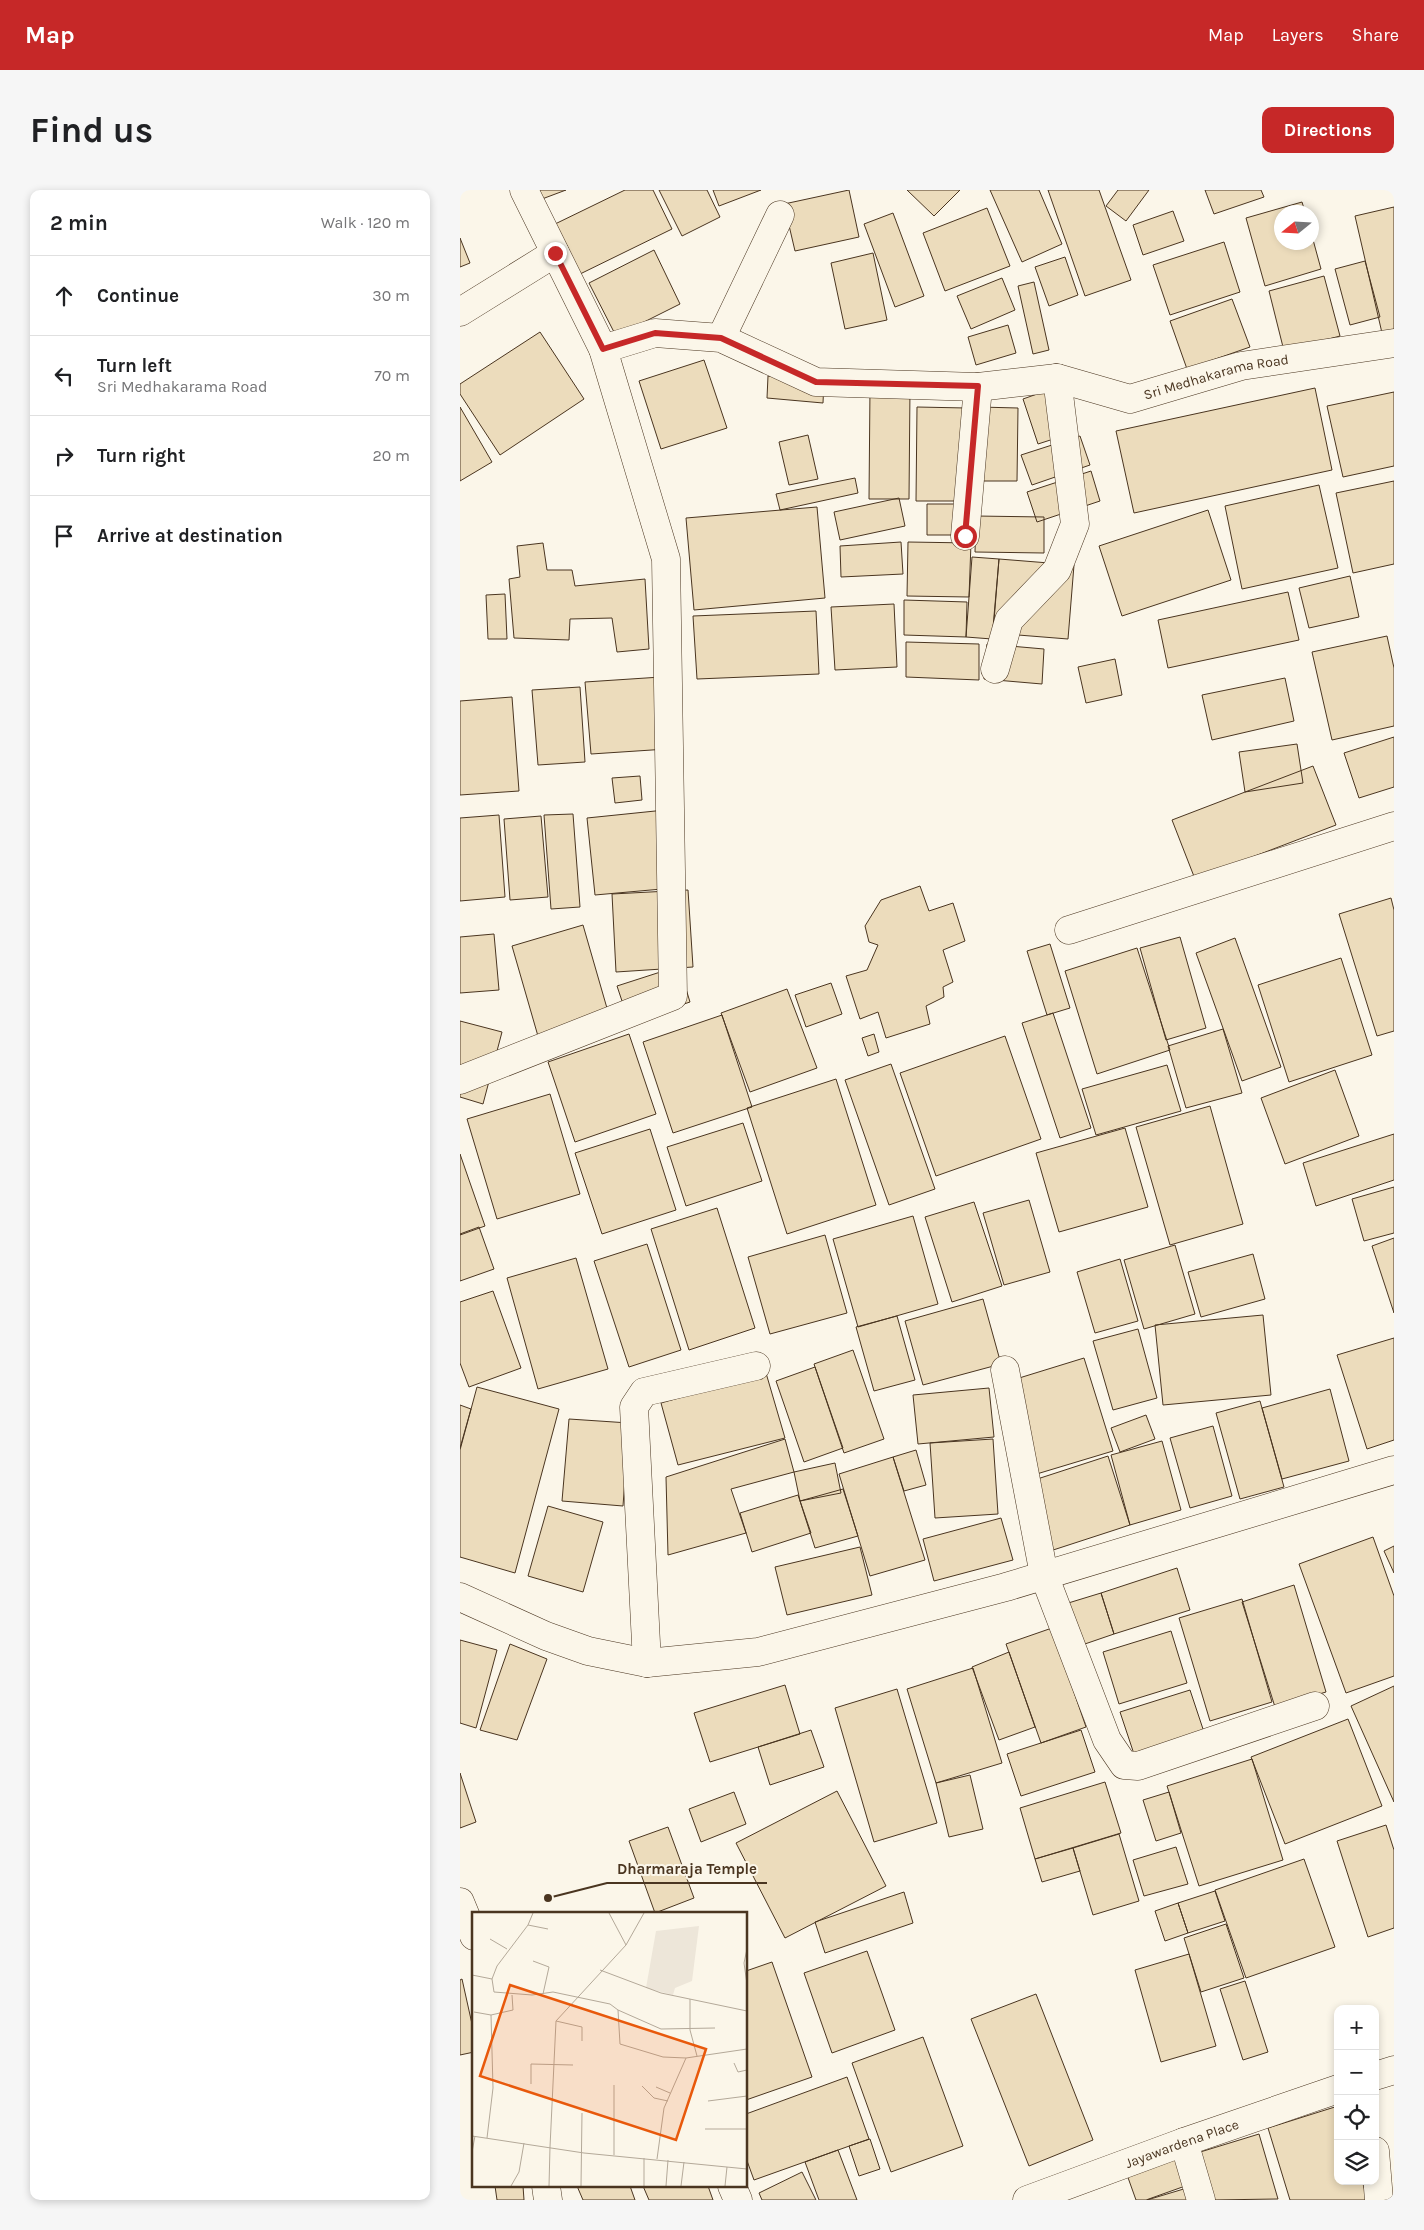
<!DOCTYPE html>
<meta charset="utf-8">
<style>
body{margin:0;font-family:Karla,sans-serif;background:#f6f6f6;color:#202124}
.controls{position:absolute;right:15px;bottom:15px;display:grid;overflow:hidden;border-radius:10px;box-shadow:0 2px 8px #0003}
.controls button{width:45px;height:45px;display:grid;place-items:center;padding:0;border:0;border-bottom:1px solid #e0e0e0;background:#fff;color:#202124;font:25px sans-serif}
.compass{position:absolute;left:814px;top:15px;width:45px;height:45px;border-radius:50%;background:#fff;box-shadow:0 2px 8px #0003;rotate:252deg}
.stop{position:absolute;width:15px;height:15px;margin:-11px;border:4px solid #c62828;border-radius:50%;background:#fff}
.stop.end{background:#c62828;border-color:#fff;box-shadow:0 1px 5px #0008}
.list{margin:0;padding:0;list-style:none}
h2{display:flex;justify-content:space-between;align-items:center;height:65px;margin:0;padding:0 20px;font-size:21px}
h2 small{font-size:16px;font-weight:400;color:#757577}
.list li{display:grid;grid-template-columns:32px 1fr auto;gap:15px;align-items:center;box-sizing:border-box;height:80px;padding:0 20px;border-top:1px solid #e0e0e0}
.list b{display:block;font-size:19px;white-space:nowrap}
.list p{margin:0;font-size:16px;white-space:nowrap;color:#757577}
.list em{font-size:16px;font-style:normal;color:#757577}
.icon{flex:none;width:28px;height:28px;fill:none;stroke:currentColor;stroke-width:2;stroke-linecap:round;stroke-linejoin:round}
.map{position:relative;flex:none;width:934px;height:2010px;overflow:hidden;border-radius:10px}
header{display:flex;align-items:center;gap:30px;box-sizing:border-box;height:70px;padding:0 25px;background:#c62828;color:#fff}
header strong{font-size:24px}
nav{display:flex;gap:28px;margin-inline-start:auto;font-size:18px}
.intro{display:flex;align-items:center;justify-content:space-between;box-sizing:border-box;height:120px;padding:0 30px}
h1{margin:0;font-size:35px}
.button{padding:12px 22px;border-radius:10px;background:#c62828;color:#fff;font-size:18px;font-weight:700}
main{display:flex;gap:30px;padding:0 30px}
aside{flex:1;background:#fff;border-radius:10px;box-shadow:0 2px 8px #0003}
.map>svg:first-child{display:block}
.building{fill:#ecdcbc;stroke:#4a3520}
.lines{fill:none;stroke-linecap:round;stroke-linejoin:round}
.minor-casing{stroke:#4a3520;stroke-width:29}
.major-casing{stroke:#4a3520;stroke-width:29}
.minor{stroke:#fbf6e9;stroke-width:28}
.major{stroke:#fbf6e9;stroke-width:28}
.route{stroke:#c62828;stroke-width:6}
.labels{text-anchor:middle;stroke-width:4;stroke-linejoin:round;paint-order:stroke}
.street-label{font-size:14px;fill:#4a3520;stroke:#fbf6e9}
.inset-road{fill:none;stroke:#b4a999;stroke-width:1}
.view{fill:#e8590c;fill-opacity:0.15;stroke:#e8590c;stroke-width:2.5}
.inset-edge{fill:none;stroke:#4a3520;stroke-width:2.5}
.leader{fill:none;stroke:#4a3520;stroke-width:2}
.callout-dot{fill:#4a3520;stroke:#fbf6e9;stroke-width:2}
.callout-label{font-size:15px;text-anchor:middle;font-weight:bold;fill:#4a3520;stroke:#fbf6e9;stroke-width:4;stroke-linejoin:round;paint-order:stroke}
</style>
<header>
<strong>Map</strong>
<nav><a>Map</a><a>Layers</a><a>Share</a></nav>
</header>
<div class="intro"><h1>Find us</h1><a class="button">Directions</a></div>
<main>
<aside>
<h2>2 min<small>Walk · 120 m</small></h2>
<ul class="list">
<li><svg class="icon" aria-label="ahead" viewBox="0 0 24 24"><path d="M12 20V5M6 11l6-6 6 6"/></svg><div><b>Continue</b></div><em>30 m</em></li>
<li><svg class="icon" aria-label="left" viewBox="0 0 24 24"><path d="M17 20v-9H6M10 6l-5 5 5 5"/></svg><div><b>Turn left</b><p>Sri Medhakarama Road</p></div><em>70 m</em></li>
<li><svg class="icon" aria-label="right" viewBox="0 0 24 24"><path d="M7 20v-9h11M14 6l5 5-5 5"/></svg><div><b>Turn right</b></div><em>20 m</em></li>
<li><svg class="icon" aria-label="arrive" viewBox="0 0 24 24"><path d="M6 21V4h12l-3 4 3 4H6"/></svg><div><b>Arrive at destination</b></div></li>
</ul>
</aside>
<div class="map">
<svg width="934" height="2010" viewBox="0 0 934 2010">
<rect width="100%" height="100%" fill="#fbf6e9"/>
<path class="building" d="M 78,0 L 106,0 L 82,9 Z
M 165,0 L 193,0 L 212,39 L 118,85 L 93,35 Z
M 199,0 L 247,0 L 260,27 L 222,46 Z
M 253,0 L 301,0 L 259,16 Z
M 389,0 L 399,47 L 335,61 L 324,14 Z
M 447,0 L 500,0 L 474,26 Z
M 530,0 L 579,0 L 602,54 L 562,72 Z
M 588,0 L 639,0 L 671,90 L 625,106 Z
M 658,0 L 689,0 L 666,31 L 646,16 Z
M 745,0 L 801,0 L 804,7 L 754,24 Z
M 842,12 L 845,22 L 822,22 L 822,52 L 852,52 L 852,46 L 861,79 L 805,96 L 786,28 Z
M 934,17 L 934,140 L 922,143 L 895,26 Z
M 527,18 L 550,76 L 485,101 L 463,43 Z
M 713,21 L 724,51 L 683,65 L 673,35 Z
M 433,23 L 464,106 L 435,117 L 404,34 Z
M 0,48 L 10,73 L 0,77 Z
M 764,52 L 780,102 L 710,125 L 693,75 Z
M 194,60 L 220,114 L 156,146 L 129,93 Z
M 413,63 L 427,130 L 385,139 L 371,73 Z
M 605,67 L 618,105 L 589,116 L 575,77 Z
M 905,71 L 920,127 L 890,135 L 875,79 Z
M 864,86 L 880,146 L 824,161 L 809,101 Z
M 542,88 L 555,120 L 511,139 L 497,106 Z
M 574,92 L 589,160 L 573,164 L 558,96 Z
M 772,109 L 790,157 L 727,179 L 710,131 Z
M 548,135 L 556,163 L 516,175 L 508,147 Z
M 80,142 L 124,209 L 40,265 L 0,204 L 0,194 Z
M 244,170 L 267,238 L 201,259 L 179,191 Z
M 308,186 L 364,190 L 363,213 L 307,208 Z
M 410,198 L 450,198 L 449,309 L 409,309 Z
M 594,198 L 609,244 L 578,254 L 563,209 Z
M 855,198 L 872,280 L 674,323 L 656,241 Z
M 934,202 L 934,276 L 883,287 L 867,216 Z
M 0,217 L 32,272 L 0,291 Z
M 457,217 L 506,218 L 505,311 L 456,311 Z
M 519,217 L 558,218 L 557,291 L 518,291 Z
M 348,245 L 358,289 L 329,295 L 319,252 Z
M 620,246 L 630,275 L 572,295 L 561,265 Z
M 631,281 L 640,311 L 577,332 L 567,302 Z
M 395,288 L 398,303 L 320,320 L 316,304 Z
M 934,291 L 934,374 L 893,383 L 876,303 Z
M 859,295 L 878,378 L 782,399 L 765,316 Z
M 439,308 L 445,336 L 380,350 L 374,322 Z
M 467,314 L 499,314 L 499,345 L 467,345 Z
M 357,317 L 365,408 L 234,420 L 226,328 Z
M 748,320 L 771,390 L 662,426 L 639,356 Z
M 516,326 L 584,327 L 584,363 L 515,362 Z
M 441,352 L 443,384 L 381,387 L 380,356 Z
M 448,352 L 511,353 L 509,407 L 447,406 Z
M 83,353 L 87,380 L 112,380 L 115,396 L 185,389 L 189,459 L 157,462 L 152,428 L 110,429 L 109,450 L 54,448 L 49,389 L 60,387 L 57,356 Z
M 512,367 L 539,369 L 532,449 L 506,447 Z
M 539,369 L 614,375 L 608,449 L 533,443 Z
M 890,386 L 899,427 L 849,438 L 839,398 Z
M 828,402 L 839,450 L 708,478 L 698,430 Z
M 45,404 L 47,449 L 28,449 L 26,405 Z
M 444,410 L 507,412 L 506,447 L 444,445 Z
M 434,414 L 437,477 L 375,480 L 371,417 Z
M 356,421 L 359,484 L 237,489 L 233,426 Z
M 927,446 L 934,478 L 934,536 L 872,550 L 852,462 Z
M 446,452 L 519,454 L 519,490 L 446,487 Z
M 527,454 L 584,459 L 582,494 L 524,489 Z
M 655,469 L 662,505 L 626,513 L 618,477 Z
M 201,487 L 207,559 L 131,564 L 125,492 Z
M 825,488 L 834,531 L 752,550 L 742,505 Z
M 120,497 L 125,572 L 78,575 L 72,500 Z
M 52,507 L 59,601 L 0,605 L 0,511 Z
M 934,547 L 934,597 L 899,608 L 884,563 Z
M 837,554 L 843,593 L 785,602 L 779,562 Z
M 853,576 L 876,635 L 735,689 L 712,630 Z
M 180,586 L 182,610 L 155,613 L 152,588 Z
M 205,620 L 213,698 L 135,705 L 127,628 Z
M 113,624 L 120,717 L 91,719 L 84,625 Z
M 39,625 L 45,707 L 0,711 L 0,628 Z
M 81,626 L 88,707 L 50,710 L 44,629 Z
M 460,696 L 469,721 L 493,713 L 505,751 L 483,760 L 493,792 L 483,797 L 484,807 L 466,816 L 470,834 L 426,848 L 418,822 L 400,829 L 386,786 L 407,780 L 418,755 L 409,752 L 405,736 L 421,710 Z
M 228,700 L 233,777 L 156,782 L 152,704 Z
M 931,708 L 934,720 L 934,841 L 917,846 L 879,724 Z
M 123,735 L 153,839 L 82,860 L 52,756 Z
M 34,744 L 39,800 L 0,803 L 0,747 Z
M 720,747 L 746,838 L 706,850 L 680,758 Z
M 775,748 L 821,877 L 782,891 L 736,763 Z
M 590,754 L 610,818 L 587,825 L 567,761 Z
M 677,758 L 710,860 L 637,884 L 605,781 Z
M 881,768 L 912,865 L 829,892 L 798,795 Z
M 219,776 L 230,812 L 169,832 L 157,796 Z
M 371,793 L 382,824 L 346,837 L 335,805 Z
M 327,799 L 357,878 L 290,902 L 261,823 Z
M 593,823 L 631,938 L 600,948 L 562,833 Z
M 262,825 L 292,917 L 213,943 L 183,852 Z
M 0,831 L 42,842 L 23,914 L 0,907 Z
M 763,839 L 782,903 L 726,918 L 708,856 Z
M 169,844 L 196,924 L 115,952 L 88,872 Z
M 414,844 L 419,862 L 408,866 L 402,848 Z
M 545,846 L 581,949 L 476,986 L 440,883 Z
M 431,874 L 475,999 L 429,1015 L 385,890 Z
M 707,875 L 721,921 L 636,945 L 622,899 Z
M 875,880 L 899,946 L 825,974 L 801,908 Z
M 376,889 L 416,1015 L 327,1044 L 287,918 Z
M 90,904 L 120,1004 L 37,1029 L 7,929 Z
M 750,916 L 783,1034 L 710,1055 L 676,937 Z
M 283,933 L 302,991 L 226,1016 L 207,957 Z
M 665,938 L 688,1017 L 599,1042 L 576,963 Z
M 190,939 L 216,1020 L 142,1044 L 115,963 Z
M 934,944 L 934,990 L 856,1016 L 843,973 Z
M 0,964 L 25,1036 L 0,1045 Z
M 934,997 L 934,1043 L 904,1051 L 892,1009 Z
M 569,1010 L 590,1082 L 544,1095 L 523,1023 Z
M 514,1012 L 542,1096 L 492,1112 L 465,1027 Z
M 257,1018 L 295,1138 L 229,1160 L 191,1039 Z
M 453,1026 L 478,1114 L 398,1137 L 373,1049 Z
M 19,1037 L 34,1079 L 0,1091 L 0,1044 Z
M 365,1045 L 387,1123 L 310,1144 L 288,1067 Z
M 934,1048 L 934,1123 L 912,1056 Z
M 187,1054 L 221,1160 L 169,1177 L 134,1071 Z
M 715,1055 L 735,1124 L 684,1139 L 664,1070 Z
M 793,1064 L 805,1109 L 741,1127 L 728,1082 Z
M 116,1068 L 148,1179 L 78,1199 L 47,1088 Z
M 660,1069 L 678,1131 L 635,1143 L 617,1082 Z
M 33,1101 L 61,1178 L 9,1197 L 0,1173 L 0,1112 Z
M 523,1109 L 541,1174 L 463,1195 L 445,1131 Z
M 803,1125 L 811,1205 L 703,1215 L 695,1135 Z
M 437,1126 L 455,1190 L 414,1201 L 396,1137 Z
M 678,1139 L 697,1208 L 653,1220 L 633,1151 Z
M 934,1148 L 934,1250 L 907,1259 L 877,1165 Z
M 393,1160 L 424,1249 L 384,1263 L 354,1174 Z
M 624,1168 L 653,1261 L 570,1286 L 543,1193 Z
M 355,1177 L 383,1258 L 344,1272 L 316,1191 Z
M 306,1183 L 325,1248 L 218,1275 L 201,1213 Z
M 17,1197 L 99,1219 L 55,1383 L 0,1367 L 0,1260 Z
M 529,1198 L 534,1247 L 458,1254 L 453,1205 Z
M 870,1199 L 889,1271 L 822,1289 L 802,1218 Z
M 800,1211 L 824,1297 L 780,1309 L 756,1223 Z
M 0,1215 L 11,1219 L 0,1258 Z
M 686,1225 L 695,1249 L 660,1262 L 651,1238 Z
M 109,1229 L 169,1233 L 163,1316 L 102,1311 Z
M 753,1236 L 772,1306 L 730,1318 L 710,1248 Z
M 325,1249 L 334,1282 L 271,1299 L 286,1343 L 208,1365 L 206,1287 Z
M 533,1249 L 538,1324 L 475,1328 L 470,1253 Z
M 702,1251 L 721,1320 L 670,1335 L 651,1265 Z
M 456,1260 L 466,1295 L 444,1301 L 433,1267 Z
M 648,1266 L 670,1335 L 587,1362 L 565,1293 Z
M 433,1267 L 465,1370 L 410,1386 L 379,1284 Z
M 375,1273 L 381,1303 L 340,1311 L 334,1282 Z
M 383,1299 L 398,1346 L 355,1358 L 340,1311 Z
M 338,1305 L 351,1343 L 292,1362 L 280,1323 Z
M 88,1316 L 143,1332 L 123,1402 L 68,1386 Z
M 541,1328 L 553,1370 L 474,1391 L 463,1349 Z
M 913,1347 L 934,1406 L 934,1486 L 886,1503 L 839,1374 Z
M 934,1356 L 934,1383 L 924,1361 Z
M 400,1357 L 412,1405 L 327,1425 L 315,1377 Z
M 717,1378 L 730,1420 L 654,1444 L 641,1403 Z
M 834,1395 L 866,1502 L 815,1517 L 782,1412 Z
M 641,1403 L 654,1444 L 619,1456 L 605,1414 Z
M 782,1409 L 812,1512 L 750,1531 L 719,1428 Z
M 592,1438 L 626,1537 L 581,1553 L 546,1454 Z
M 711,1441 L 727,1493 L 659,1514 L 643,1462 Z
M 0,1450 L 37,1460 L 16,1538 L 0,1533 Z
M 50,1454 L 87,1469 L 57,1550 L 20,1540 Z
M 549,1462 L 575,1537 L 539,1550 L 512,1477 Z
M 513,1478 L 542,1573 L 476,1593 L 447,1499 Z
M 325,1495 L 340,1544 L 250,1572 L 234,1523 Z
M 934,1496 L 934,1612 L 891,1516 Z
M 437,1499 L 477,1633 L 414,1652 L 375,1518 Z
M 730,1500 L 748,1554 L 678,1576 L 660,1522 Z
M 888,1529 L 922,1616 L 825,1654 L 791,1567 Z
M 351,1540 L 364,1577 L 310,1595 L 298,1557 Z
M 621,1540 L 635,1582 L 561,1606 L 547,1564 Z
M 792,1569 L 823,1670 L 739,1696 L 707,1596 Z
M 0,1583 L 16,1632 L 0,1638 Z
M 510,1585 L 523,1639 L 489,1647 L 476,1593 Z
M 645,1592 L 661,1643 L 575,1669 L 560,1618 Z
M 377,1601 L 426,1696 L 325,1748 L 276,1653 Z
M 274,1602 L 286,1634 L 241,1652 L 229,1619 Z
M 709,1602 L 721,1643 L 696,1651 L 683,1610 Z
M 926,1635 L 934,1660 L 934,1738 L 908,1747 L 877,1651 Z
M 208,1637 L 234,1708 L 195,1723 L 169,1651 Z
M 659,1644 L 679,1711 L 633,1725 L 613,1658 Z
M 716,1657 L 728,1694 L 684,1706 L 673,1670 Z
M 613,1658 L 620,1681 L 582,1692 L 575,1669 Z
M 844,1669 L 875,1757 L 786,1788 L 755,1700 Z
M 755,1701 L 765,1731 L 728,1743 L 718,1713 Z
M 444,1702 L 453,1733 L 365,1763 L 355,1732 Z
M 718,1713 L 728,1743 L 705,1751 L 695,1721 Z
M 766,1734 L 784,1788 L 741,1802 L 724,1748 Z
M 407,1761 L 435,1840 L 372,1863 L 344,1783 Z
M 729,1764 L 756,1856 L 701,1872 L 675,1780 Z
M 312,1772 L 352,1887 L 286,1910 L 286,1781 Z
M 2,1789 L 14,1843 L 14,1862 L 0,1865 L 0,1790 Z
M 785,1791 L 808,1862 L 783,1870 L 760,1799 Z
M 576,1804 L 633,1950 L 569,1976 L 511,1829 Z
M 463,1847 L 503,1956 L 431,1982 L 392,1873 Z
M 387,1887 L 409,1949 L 294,1990 L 286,1968 L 286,1924 Z
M 878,1916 L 878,1991 L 902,1991 L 908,2010 L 830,2010 L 808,1938 Z
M 799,1944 L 818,2009 L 751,2010 L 737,1963 Z
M 410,1949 L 420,1979 L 399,1986 L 389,1956 Z
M 378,1960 L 397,2010 L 359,2010 L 345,1972 Z
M 716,1964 L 728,1995 L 686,2010 L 676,2010 L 666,1982 Z
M 342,1982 L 356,2010 L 302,2010 L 299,2003 Z
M 35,1996 L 63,1996 L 64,2010 L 37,2010 Z
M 117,1996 L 170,1996 L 175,2010 L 123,2010 Z
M 183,1996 L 248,1996 L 253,2010 L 189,2010 Z
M 727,1998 L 731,2010 L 687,2010 Z"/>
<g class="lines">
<defs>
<g id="minor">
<path d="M 0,122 L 95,63"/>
<path d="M 261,148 L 320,25"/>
<path id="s1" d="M 143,159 L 195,143 L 261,148 L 356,192 L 518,197 L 597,188 L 670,209 L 781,176 L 934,153"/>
<path d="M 505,346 L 518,197"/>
<path d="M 535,479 L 549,430 L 597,380 L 615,334 L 597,188"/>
<path d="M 609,740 L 934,636"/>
<path d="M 0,890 L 213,806 L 206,369 L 143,159 L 64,0"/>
<path d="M 545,1180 L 584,1385 L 647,1550 L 664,1575 L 678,1576 L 855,1516"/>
<path d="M 187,1473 L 174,1217 L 184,1202 L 296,1176"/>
<path d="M 0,1712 L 14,1746"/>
<path d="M 915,1886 L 934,1880"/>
<path d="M 724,1952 L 741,2010"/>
<path d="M 915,1961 L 919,2010"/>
<path d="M 86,1996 L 88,2010"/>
<path d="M 272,1996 L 278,2010"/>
<path id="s2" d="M 567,2010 L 724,1952 L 878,1899"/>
</g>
<path id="major" d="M 0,1407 L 86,1446 L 128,1461 L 187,1473 L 298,1462 L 546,1397 L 934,1280"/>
</defs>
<use href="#minor" class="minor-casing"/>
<use href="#major" class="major-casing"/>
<use href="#minor" class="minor"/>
<use href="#major" class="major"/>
</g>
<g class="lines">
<path class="route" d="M 95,63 L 143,159 L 195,143 L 261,148 L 356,192 L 518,196 L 505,346"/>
</g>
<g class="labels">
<g class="street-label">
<text dy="5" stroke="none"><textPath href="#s1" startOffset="632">Sri Medhakarama Road</textPath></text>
<text dy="5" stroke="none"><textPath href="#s2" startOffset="165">Jayawardena Place</textPath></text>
</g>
</g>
<g transform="translate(12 1722)">
<rect width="275" height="275" fill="#fbf6e9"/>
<path d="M 227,14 L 220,69 L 203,76 L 201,83 L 174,76 L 184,19 Z" fill="#ede6d9"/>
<path class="inset-road" d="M 61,1 L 56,13 L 25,54 L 20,67 L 22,80 L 60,83 L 81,80 L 138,92 L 146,98 L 148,132 L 191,145 L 214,146 L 275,137M 137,1 L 154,33M 56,13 L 76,17M 18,27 L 35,37M 275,37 L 272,51 L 275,72M 61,49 L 77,55 L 71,82M 128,58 L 189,81 L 275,99M 0,63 L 20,67M 218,87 L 218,118 L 225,144M 146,98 L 189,117 L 243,116M 2,100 L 19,103M 84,109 L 110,115 L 110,129M 262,151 L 266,160 L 275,158M 59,172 L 59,152 L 101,153M 170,174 L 182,186 L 196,189M 184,175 L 198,181M 236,189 L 275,184M 233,217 L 275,217M 0,224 L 112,241 L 275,257M 15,226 L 21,176 L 19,103 L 41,98 L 40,83M 78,235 L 84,109 L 154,33 L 172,1M 0,240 L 3,224M 142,243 L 142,173M 185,247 L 192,196 L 214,146M 39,274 L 47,260 L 52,231M 77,274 L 78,235M 109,274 L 110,201M 172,274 L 172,246M 194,274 L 196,248M 209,274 L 212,250M 253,274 L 255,255"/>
<path class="view" d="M 38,73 L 234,137 L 204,228 L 8,164 Z"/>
<rect width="275" height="275" class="inset-edge"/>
</g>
<path class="leader" d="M88 1708L147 1693H307"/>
<circle class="callout-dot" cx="88" cy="1708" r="5"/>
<g class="callout-label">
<text x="227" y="1684">Dharmaraja Temple</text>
</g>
</svg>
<div class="controls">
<button>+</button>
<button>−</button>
<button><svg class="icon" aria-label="locate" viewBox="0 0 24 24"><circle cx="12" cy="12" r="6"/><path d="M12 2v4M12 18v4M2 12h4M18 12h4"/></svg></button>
<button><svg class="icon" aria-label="layers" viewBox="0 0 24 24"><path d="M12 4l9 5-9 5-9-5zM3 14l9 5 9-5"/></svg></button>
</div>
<svg class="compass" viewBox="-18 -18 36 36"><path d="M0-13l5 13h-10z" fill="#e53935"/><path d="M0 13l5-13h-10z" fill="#757577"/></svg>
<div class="stop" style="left:505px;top:346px"></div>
<div class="stop end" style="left:95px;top:63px"></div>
</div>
</main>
